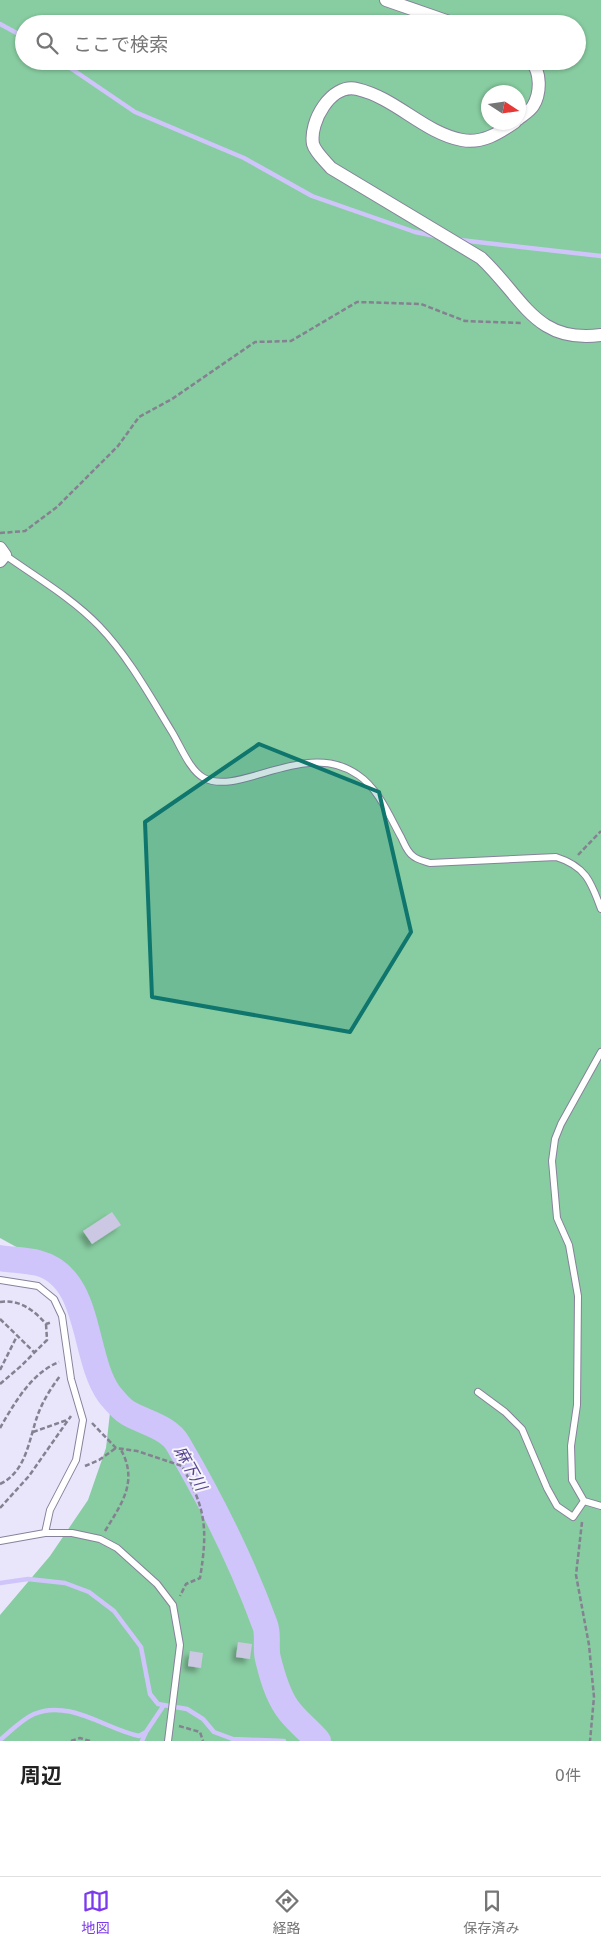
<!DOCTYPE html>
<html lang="ja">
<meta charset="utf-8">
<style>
body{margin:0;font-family:"DejaVu Sans","Noto Sans JP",sans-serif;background:#f6f6f6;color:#222}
.compass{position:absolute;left:481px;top:85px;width:45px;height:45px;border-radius:50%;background:#fff;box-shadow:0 1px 4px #0004;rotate:102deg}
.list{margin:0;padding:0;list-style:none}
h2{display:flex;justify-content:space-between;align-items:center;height:65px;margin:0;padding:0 20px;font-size:21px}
h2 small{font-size:16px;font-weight:400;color:#767676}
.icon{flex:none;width:28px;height:28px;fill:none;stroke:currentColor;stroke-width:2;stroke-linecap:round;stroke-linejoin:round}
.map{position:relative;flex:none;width:601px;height:1741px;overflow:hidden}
.search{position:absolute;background:#fff;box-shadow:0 1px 4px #0004;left:15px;right:15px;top:15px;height:55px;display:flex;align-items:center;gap:12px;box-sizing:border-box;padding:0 18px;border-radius:28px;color:#767676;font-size:19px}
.sheet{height:135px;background:#fff}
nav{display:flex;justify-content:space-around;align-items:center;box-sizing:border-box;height:70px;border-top:1px solid #e0e0e0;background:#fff;font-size:14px;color:#767676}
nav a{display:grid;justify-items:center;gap:2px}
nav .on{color:#7c3aed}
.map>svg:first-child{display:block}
.forest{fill:#88cca1;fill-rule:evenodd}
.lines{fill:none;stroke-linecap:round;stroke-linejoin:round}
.stream{stroke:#cfc5fa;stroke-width:4.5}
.river{stroke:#cfc5fa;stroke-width:26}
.building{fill:#ccc7e2;filter:url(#shadow)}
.lane-casing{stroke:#86829b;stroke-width:8}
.street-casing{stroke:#86829b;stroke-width:14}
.path{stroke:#848191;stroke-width:2.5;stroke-dasharray:5 2.5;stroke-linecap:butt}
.lane{stroke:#fff;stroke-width:6}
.street{stroke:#fff;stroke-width:12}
.marked{fill:#0f766e;fill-opacity:0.2;stroke:#0f766e;stroke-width:4;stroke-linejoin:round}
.labels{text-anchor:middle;stroke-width:4;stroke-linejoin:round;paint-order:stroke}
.water-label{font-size:16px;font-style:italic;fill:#584390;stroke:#f6f5fb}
</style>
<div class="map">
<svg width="601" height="1741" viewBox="0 0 601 1741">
<defs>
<filter id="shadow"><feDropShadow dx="-4.5" dy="4.5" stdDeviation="2.5" flood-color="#0004"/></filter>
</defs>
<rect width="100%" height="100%" fill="#e9e6fc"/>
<path class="forest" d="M 0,0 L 601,0 L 601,1741 L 0,1741 L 0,1615 L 50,1556 L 88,1500 L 106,1448 L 113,1386 L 94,1319 L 62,1272 L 0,1238 ZM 24,24 L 577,24 L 577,61 L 24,61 ZM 488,92 L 518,92 L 518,122 L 488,122 Z"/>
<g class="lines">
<path class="stream" d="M 0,24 L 24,37
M 60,61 L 135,112 L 244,158 L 312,196 L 415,232 L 435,236
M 460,240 L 601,256
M 0,1583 L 28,1579 L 65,1583 L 89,1592 L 114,1611 L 141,1647 L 150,1694 L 158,1704 L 187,1709 L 203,1719 L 214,1732 L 233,1739 L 284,1741
M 0,1740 C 11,1731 21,1720 34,1714 C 69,1699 106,1729 139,1736 L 146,1732 L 164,1705
M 142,1741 L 146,1732"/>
<path class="river" d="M 0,1258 C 12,1260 26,1260 38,1263 C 92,1277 82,1356 109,1394 C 114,1400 121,1409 128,1413 C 143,1422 169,1427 178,1444 C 212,1502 242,1562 265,1625 C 269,1635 265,1648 268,1659 C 272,1675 277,1694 287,1708 C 295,1720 309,1730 318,1741"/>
</g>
<path class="building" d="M 112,1212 L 121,1225 L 92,1244 L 83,1231 Z
M 238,1642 L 252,1644 L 250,1659 L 236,1657 Z
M 190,1651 L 203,1653 L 201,1668 L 188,1666 Z"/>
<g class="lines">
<defs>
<path id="lane" d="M 5,555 C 36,577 72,598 99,626 C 128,656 150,696 172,732 C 180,745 190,771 204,778 C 240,797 306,738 358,775 C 378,788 390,817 401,837 C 404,843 407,852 413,856 C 417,860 425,861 430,863 L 556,857 C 585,866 591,881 601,909
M 601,1052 L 561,1124 L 555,1139 L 552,1161 L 557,1218 L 569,1245 L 578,1296 L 577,1405 L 571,1446 L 572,1480 L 584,1501 L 601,1506
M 0,1280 L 38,1286 L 54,1299 L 62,1316 L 71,1379 L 83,1420 L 76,1460 L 50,1510 L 45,1533
M 478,1392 L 505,1412 L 522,1429 L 547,1488 L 557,1506 L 573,1517 L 584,1501
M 0,1541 L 45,1533 L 72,1533 L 100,1539 L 117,1548 L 157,1584 L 173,1605 L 180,1645 L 168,1741"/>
<path id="street" d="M 386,0 L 455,24
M 518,119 C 523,115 530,111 533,106 C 541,93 541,72 531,61
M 515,122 C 499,133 482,144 462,140 C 424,133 396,98 357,89 C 331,83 309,122 313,144 C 315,152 326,162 331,168 L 481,258 C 523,297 535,344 601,335
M 0,548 L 5,555 L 0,561"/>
</defs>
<use href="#lane" class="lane-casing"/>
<use href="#street" class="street-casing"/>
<path class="path" d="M 0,533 L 25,531 L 57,507 L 118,446 L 139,417 L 172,399 L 255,342 L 291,341 L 357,302 L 421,304 L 465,321 L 521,323
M 578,855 L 601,831
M 0,1302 C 19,1299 34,1310 46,1324 L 52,1322
M 0,1319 L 35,1353
M 0,1370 L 17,1336
M 0,1384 L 21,1366 L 47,1340 L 46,1324
M 92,1423 L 116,1448 L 137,1451 L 182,1466 C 206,1509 208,1529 200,1578 L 186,1584 L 180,1596
M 0,1428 C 14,1404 31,1373 59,1362
M 33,1432 L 67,1420
M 85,1466 L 99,1460 L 116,1448
M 0,1484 C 26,1472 29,1440 37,1417 C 42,1402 51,1388 60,1376
M 0,1508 L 29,1476 L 71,1416
M 582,1522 L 576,1575 L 589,1645 L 594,1697 L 590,1741
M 105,1531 C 122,1503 139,1481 120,1448
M 179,1726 L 200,1732 L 203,1741
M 71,1741 L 80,1738 L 90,1741"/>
<use href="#lane" class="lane"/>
<use href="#street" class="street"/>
</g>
<path class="marked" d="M 259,744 L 379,792 L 411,932 L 350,1032 L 152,997 L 145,822 Z"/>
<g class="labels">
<g class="water-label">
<text transform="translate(191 1468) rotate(61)" y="6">麻下川</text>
</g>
</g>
</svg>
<svg class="compass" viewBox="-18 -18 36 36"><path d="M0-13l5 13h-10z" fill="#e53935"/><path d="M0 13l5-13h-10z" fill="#767676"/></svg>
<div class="search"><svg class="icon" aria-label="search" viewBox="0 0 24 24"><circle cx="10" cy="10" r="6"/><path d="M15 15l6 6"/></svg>ここで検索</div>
</div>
<section class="sheet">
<h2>周辺<small>0件</small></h2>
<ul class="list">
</ul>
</section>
<nav>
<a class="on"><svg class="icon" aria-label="map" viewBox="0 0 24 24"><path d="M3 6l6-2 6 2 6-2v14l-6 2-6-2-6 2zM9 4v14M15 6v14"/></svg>地図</a>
<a><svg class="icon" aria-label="directions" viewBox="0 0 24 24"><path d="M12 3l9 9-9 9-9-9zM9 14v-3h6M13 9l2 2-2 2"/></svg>経路</a>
<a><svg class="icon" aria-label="saved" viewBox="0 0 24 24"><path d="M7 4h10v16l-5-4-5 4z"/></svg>保存済み</a>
</nav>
